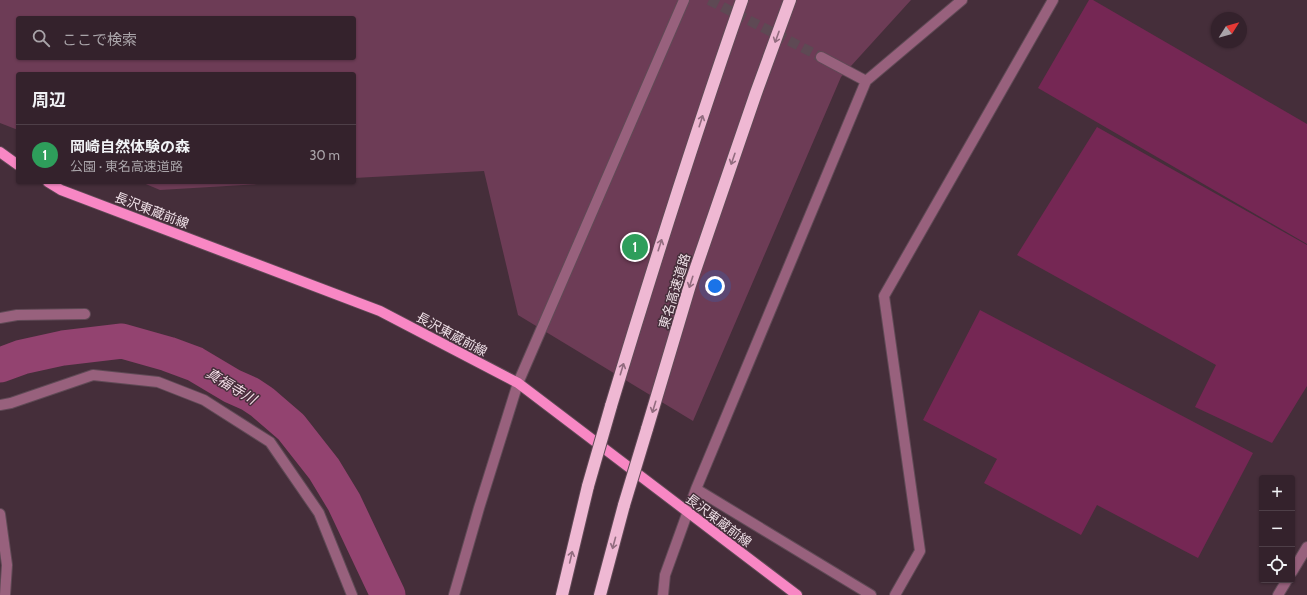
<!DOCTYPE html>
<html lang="ja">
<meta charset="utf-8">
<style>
body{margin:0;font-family:Cabin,"Noto Sans JP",sans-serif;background:#3f2f38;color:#f1f3f6}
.controls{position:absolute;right:12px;bottom:12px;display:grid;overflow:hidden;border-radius:4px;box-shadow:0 1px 3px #0004}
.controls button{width:36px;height:36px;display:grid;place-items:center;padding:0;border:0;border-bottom:1px solid #4e3f48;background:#34222c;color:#f1f3f6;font:20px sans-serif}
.compass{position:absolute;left:1211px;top:12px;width:36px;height:36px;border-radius:50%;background:#34222c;box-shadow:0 1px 3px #0004;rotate:53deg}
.you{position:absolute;left:715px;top:286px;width:14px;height:14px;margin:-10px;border:3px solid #fff;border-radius:50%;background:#1a73e8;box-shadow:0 0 0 6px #1a73e833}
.badge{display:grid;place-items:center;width:26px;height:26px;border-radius:50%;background:#95b2f1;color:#fff;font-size:13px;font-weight:700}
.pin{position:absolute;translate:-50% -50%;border:2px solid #fff;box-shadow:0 1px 4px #0006}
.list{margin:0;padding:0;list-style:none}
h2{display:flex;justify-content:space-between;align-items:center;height:52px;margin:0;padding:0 16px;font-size:17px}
h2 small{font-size:13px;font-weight:400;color:#a9a4a9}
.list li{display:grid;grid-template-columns:26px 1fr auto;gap:12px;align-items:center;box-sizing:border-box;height:60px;padding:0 16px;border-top:1px solid #4e3f48}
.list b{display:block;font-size:15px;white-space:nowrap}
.list p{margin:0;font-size:13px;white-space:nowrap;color:#a9a4a9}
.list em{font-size:13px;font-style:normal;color:#a9a4a9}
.icon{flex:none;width:22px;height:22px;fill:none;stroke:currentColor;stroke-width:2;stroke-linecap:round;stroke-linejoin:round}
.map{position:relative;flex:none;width:1307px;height:595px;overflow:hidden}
.search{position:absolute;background:#34222c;box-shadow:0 1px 3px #0004;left:16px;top:16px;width:340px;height:44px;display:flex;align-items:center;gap:10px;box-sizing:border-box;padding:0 14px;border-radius:4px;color:#a9a4a9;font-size:15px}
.panel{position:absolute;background:#34222c;box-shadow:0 1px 3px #0004;left:16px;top:72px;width:340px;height:112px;border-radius:4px}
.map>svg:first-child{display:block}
.green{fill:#6d3c56;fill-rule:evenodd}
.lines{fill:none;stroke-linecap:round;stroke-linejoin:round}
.river{stroke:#934370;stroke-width:35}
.building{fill:#752754}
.minor-tunnel{stroke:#5e4954;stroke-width:10;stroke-dasharray:10 5;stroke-linecap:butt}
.minor-casing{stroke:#604a56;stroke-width:12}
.major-casing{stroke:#604a56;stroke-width:12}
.highway-casing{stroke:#604a56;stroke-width:14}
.minor{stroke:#98617d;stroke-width:10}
.major{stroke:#f887c4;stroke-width:10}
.highway{stroke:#efb8d3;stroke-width:12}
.highway-bridge-casing{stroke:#604a56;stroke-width:14;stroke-linecap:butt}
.highway-bridge{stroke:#efb8d3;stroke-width:12}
.oneway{stroke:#926c7f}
.labels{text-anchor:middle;stroke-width:3;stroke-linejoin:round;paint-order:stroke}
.street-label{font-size:13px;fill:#efe0e7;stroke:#452e3a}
.water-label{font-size:14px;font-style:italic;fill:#f3dbe6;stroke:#452e3a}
</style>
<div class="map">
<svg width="1307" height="595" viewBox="0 0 1307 595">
<rect width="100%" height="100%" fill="#452e3a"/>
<path class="green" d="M 0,0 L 911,0 L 841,77 L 693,421 L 518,315 L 484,171 L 354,178 L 354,74 L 18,74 L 18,130 L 0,123 ZM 18,18 L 354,18 L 354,58 L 18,58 Z
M 141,182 L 292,182 L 160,190 Z"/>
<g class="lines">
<path class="river" d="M 0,365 L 22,357 L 63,348 L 122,341 L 168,354 L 195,364 L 232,386 L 250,394 L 262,402 L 291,427 L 324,469 L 344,502 L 388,595"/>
</g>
<path class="building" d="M 1089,0 L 1093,0 L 1307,124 L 1307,244 L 1038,88 Z
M 1097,127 L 1307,245 L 1307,386 L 1272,443 L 1195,407 L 1216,365 L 1017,255 Z
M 980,310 L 1253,453 L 1198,558 L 1097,505 L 1081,535 L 984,483 L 997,459 L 923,420 Z"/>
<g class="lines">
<path class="minor-tunnel" d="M 709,0 L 821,57"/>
<defs>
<path id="minor" d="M 821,57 L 866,81
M 0,318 L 17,315 L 85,314
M 0,405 L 11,403 L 93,375 L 158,382 L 204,400 L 270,442 L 319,513 L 352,595
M 696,489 L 871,595
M 0,514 L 7,565 L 5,595
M 1292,572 L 1307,547
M 454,595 L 479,508 L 518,383 L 684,0
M 663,595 L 665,575 L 696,489 L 866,81 L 962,0
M 895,595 L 920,551 L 884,296 L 1053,0
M 1278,595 L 1287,580"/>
<path id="major" d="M 0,152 L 18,165
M 48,182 L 61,190 L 380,311 L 518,383 L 797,595"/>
<path id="highway" d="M 611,406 C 652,270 695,134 742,0
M 647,429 L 690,285 L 756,93 L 790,0
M 562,595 L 588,486
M 600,595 L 624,505"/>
</defs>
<use href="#minor" class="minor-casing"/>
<use href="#major" class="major-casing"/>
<use href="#highway" class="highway-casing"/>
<use href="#minor" class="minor"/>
<use href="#major" class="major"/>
<use href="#highway" class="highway"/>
<defs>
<path id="highway-bridge" d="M 588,486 L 611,406
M 624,505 L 647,429"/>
</defs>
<use href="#highway-bridge" class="highway-bridge-casing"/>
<use href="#highway-bridge" class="highway-bridge"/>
</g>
<defs><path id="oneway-shaft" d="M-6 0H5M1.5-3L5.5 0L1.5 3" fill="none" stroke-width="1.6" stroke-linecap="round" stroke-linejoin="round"/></defs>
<g class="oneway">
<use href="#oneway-shaft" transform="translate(777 37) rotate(110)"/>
<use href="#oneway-shaft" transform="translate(701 121) rotate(-72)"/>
<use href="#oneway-shaft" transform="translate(733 159) rotate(109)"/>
<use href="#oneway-shaft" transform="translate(660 245) rotate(-72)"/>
<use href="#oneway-shaft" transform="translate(691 282) rotate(108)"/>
<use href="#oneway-shaft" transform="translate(622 369) rotate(-73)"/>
<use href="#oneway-shaft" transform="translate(654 407) rotate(107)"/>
<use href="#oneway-shaft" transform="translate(614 543) rotate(105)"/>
<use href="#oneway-shaft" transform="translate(571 557) rotate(-77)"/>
</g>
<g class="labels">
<g class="street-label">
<text transform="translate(152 210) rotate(21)" y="5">長沢東蔵前線</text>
<text transform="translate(674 291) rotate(-73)" y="5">東名高速道路</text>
<text transform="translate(452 334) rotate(28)" y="5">長沢東蔵前線</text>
<text transform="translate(719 520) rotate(37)" y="5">長沢東蔵前線</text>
</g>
<g class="water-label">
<text transform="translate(231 386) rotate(31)" y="5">真福寺川</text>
</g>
</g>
</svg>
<div class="controls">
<button>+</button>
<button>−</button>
<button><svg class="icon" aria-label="locate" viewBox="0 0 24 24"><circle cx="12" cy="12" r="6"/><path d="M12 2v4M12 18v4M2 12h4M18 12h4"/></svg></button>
</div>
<svg class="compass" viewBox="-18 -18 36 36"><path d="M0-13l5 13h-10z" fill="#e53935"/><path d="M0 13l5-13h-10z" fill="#a9a4a9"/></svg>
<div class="you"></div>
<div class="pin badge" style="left:635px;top:247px;background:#2e9e5b">1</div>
<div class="search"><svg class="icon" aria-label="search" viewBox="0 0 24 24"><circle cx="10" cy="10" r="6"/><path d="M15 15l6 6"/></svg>ここで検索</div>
<section class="panel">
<h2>周辺<small></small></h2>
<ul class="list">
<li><span class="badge" style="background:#2e9e5b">1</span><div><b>岡崎自然体験の森</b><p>公園 · 東名高速道路</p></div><em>30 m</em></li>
</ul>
</section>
</div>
